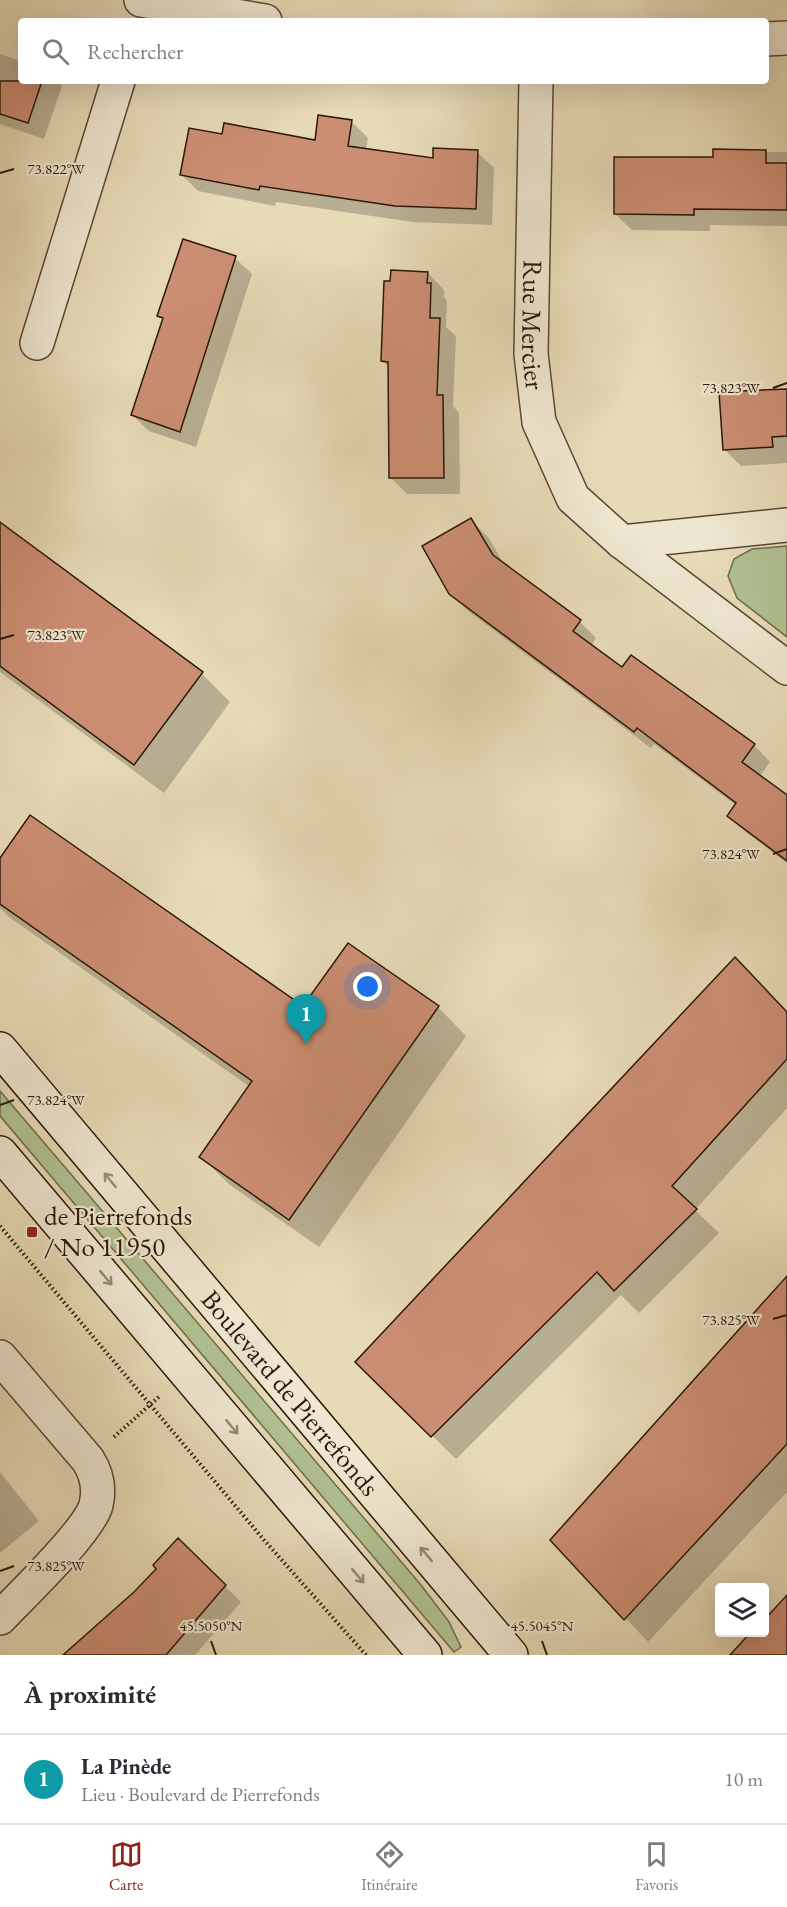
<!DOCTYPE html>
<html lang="fr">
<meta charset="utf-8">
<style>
body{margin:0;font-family:"EB Garamond",serif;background:#f7f7f7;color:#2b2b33}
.controls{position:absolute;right:18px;bottom:18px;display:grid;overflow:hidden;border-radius:6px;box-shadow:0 6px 24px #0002}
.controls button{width:54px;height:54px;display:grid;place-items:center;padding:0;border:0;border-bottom:2px solid #e1e1e2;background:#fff;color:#2b2b33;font:30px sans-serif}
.you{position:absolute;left:368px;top:987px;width:21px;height:21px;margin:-15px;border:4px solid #fff;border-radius:50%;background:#1a73e8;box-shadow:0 0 0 9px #1a73e833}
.badge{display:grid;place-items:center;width:39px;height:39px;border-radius:50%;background:#8f2418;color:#fff;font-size:20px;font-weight:700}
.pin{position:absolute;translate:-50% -50px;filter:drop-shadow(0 2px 3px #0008)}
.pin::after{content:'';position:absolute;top:32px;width:21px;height:18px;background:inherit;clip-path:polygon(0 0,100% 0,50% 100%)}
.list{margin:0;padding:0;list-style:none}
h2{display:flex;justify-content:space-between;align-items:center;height:78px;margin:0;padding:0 24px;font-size:26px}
h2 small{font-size:20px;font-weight:400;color:#7c7c81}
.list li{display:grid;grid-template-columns:39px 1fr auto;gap:18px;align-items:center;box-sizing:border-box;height:90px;padding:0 24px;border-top:2px solid #e1e1e2}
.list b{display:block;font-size:22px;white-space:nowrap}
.list p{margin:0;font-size:20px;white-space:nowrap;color:#7c7c81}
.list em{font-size:20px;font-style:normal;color:#7c7c81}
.icon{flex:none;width:33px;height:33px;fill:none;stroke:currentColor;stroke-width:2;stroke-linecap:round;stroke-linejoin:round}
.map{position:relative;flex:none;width:787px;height:1655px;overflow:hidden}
.search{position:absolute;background:#fff;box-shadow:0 6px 24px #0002;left:18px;right:18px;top:18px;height:66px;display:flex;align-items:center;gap:15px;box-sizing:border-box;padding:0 21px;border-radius:6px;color:#7c7c81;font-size:22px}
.sheet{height:168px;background:#fff}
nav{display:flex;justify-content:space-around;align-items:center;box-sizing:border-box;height:84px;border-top:2px solid #e1e1e2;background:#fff;font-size:16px;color:#7c7c81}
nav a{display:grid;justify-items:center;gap:3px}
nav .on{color:#8f2418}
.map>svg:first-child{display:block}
.green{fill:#b1c192;stroke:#6e6c4d;stroke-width:1.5}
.shadow{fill:#0003}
.building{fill:#cc8e73;stroke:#2a1808;stroke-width:1.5}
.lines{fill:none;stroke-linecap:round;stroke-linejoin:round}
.minor-casing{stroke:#594834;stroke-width:36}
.secondary-casing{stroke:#2a1808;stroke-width:36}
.path{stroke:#2a1808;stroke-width:4;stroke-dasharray:1.5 3;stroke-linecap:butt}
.minor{stroke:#efe7d0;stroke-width:33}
.secondary{stroke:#efe7d0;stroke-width:33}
.oneway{stroke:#968a76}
.ticks{fill:none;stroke:#2a1808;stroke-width:2}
.poi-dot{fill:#8f2418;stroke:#efe7d0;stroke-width:2}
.labels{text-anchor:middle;stroke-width:4.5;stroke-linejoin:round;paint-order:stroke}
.street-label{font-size:27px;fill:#2a1808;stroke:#efe7d0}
.poi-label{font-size:27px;fill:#2a1808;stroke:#efe7d0;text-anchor:start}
.ticks-label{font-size:15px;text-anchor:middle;fill:#2a1808;stroke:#efe7d0;stroke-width:4.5;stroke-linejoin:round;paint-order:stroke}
</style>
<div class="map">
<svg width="787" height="1655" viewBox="0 0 787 1655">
<rect width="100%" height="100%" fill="#e7dab6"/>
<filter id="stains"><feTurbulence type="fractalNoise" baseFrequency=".00333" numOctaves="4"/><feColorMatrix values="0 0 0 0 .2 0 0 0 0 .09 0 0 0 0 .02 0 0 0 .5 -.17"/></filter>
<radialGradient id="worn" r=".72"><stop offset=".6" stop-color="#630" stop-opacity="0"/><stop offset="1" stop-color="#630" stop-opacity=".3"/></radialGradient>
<path class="green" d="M 787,546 L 787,637 L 737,598 L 728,576 L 734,559 L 752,549 Z
M 0,1091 L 421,1585 L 449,1622 L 461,1647 L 454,1652 L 0,1116 Z"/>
<path class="shadow" d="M 0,54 L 21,61 L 21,81 L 57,81 L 62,86 L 44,139 L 0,124 Z
M 351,121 L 368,138 L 366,150 L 434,160 L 477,152 L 494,168 L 492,225 L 413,222 L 276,202 L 275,206 L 198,191 L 181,174 L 223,136 L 316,142 Z
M 715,151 L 787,152 L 787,226 L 710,225 L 710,231 L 632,230 L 615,214 L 715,159 Z
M 235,258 L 252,274 L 196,447 L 149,431 L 132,415 L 164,320 L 159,316 Z
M 428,273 L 444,290 L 444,297 L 447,301 L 446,327 L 456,336 L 453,406 L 459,413 L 460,494 L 407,494 L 390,477 L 390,368 L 382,361 Z
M 787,390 L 787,463 L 741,466 L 724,449 Z
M 471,520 L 488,537 L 505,566 L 580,622 L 596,638 L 591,646 L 622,669 L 754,745 L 770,762 L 760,776 L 787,797 L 787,863 L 746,832 L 729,816 L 737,806 L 654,744 L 651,748 L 467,610 L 450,593 Z
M 0,524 L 202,674 L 230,702 L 164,793 L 0,672 Z
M 0,860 L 303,1009 L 438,1007 L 466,1036 L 319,1247 L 230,1185 L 201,1157 L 250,1087 L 9,917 L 0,908 Z
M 787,1013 L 787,1108 L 695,1210 L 719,1233 L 639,1313 L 621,1295 L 456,1459 L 358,1362 Z
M 787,1278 L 787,1492 L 648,1642 L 552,1540 Z
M 0,1472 L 39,1521 L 0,1553 Z
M 178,1540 L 241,1602 L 195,1655 L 67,1655 L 107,1616 L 110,1618 L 158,1569 Z"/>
<path class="building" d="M 0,81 L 42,81 L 28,123 L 0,114 Z
M 318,115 L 352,120 L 348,146 L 433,158 L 433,148 L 478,150 L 476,209 L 395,206 L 260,186 L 259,190 L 180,175 L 189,128 L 222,134 L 224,123 L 315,140 Z
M 713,149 L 766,150 L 766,163 L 787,163 L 787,210 L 694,209 L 694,215 L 614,214 L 614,157 L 713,157 Z
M 183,239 L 236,256 L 180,432 L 131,415 L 163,318 L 157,316 Z
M 391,270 L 428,272 L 427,283 L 431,283 L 430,318 L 440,318 L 437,395 L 443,395 L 444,478 L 389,478 L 388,362 L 381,361 L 384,281 L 390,281 Z
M 787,389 L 787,436 L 772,437 L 773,447 L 723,450 L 719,392 Z
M 471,518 L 493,555 L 581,620 L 573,631 L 622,667 L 631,655 L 755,744 L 742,762 L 787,795 L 787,861 L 727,816 L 736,803 L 637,728 L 634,732 L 449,594 L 422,546 Z
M 0,522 L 203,672 L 134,765 L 0,666 Z
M 30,815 L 303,1006 L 348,943 L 439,1006 L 289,1220 L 199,1157 L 252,1081 L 0,904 L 0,858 Z
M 735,957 L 787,1012 L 787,1059 L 672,1186 L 697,1209 L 614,1291 L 597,1272 L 431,1437 L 355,1362 Z
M 787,1276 L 787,1444 L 624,1620 L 550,1540 Z
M 178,1538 L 226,1585 L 166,1655 L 63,1655 L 134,1592 L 156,1569 L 153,1565 Z
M 787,1595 L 787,1655 L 730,1655 L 751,1632 L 765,1632 L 765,1619 Z"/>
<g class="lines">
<defs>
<g id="minor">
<path d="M 141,0 L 265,21"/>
<path d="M 766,39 L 787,38"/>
<path id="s1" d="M 536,81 L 531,354 L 539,422 L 573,498 L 622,542 L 787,668"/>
<path d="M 37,343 L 118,81"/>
<path d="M 622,542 L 787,525"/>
<path d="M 0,1357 L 88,1460 C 97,1474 100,1488 96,1505 C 89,1531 22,1595 0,1618"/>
</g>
<g id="secondary">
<path id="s2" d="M 0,1049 L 511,1655"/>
<path d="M 0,1153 L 425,1655"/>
</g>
</defs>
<use href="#minor" class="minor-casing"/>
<use href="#secondary" class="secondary-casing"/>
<path class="path" d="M 0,1226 L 264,1540 L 366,1655
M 114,1437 L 160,1396"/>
<use href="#minor" class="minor"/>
<use href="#secondary" class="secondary"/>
</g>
<defs><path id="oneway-shaft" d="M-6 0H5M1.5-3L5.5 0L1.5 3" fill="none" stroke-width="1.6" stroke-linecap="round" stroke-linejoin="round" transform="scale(1.5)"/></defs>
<g class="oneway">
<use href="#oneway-shaft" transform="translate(110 1180) rotate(-129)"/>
<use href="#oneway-shaft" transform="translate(106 1278) rotate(50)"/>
<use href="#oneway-shaft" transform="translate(232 1427) rotate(50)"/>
<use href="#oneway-shaft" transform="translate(426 1554) rotate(-130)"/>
<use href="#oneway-shaft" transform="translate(358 1576) rotate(50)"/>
</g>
<path class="ticks" d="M 0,173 L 14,169M 773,388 L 787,383M 0,639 L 14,635M 773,854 L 787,849M 0,1105 L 14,1100M 773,1319 L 787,1315M 0,1571 L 14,1566M 211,1641 L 216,1655M 542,1641 L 547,1655"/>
<rect class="poi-dot" x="26" y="1226" width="12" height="12" rx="3"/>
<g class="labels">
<g class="street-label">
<text dy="9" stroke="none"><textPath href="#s1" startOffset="244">Rue Mercier</textPath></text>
<text dy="9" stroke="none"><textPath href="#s2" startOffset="450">Boulevard de Pierrefonds</textPath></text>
</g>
<g class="poi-label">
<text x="44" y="1225">de Pierrefonds<tspan x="44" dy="31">/ No 11950</tspan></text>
</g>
</g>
<g class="ticks-label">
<text x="56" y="174">73.822°W</text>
<text x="731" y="393">73.823°W</text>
<text x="56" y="640">73.823°W</text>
<text x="731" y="859">73.824°W</text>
<text x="56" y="1105">73.824°W</text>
<text x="731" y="1325">73.825°W</text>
<text x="56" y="1571">73.825°W</text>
<text x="211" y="1631">45.5050°N</text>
<text x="542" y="1631">45.5045°N</text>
</g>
<rect width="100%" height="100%" filter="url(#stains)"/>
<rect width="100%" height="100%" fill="url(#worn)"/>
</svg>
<div class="controls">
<button><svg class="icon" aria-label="layers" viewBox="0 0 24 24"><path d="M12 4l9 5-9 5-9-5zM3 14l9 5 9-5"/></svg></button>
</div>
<div class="you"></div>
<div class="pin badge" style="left:306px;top:1044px;background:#0f9aa8">1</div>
<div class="search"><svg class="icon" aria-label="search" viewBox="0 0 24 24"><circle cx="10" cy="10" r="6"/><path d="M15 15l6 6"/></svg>Rechercher</div>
</div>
<section class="sheet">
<h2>À proximité<small></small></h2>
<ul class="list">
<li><span class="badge" style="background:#0f9aa8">1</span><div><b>La Pinède</b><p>Lieu · Boulevard de Pierrefonds</p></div><em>10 m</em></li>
</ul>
</section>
<nav>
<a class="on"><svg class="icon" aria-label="map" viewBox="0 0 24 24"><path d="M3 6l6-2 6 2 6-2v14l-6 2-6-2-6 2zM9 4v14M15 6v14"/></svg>Carte</a>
<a><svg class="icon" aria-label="directions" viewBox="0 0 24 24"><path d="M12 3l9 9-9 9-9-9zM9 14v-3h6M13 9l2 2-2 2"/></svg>Itinéraire</a>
<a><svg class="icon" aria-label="saved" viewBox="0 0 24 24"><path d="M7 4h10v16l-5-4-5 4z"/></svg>Favoris</a>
</nav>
